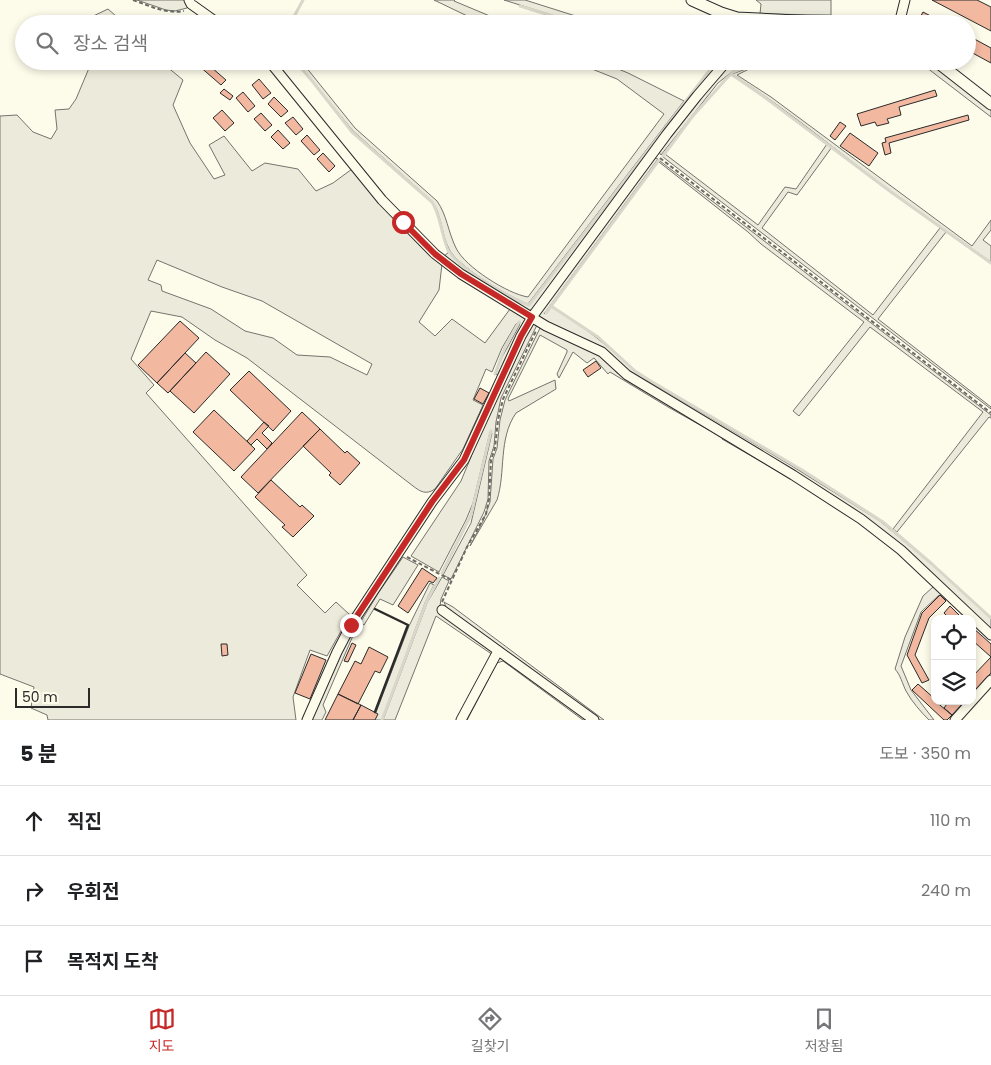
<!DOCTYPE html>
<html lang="ko">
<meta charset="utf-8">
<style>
body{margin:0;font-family:Poppins,"Noto Sans KR",sans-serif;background:#f6f6f6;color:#202124}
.controls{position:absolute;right:15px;bottom:15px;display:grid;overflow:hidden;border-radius:10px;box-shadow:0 2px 8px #0003}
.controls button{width:45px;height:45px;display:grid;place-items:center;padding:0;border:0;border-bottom:1px solid #e0e0e0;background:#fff;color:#202124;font:25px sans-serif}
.scale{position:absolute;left:15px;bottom:12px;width:75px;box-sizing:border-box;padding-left:5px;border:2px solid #2b2b2b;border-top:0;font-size:14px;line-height:18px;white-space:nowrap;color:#2b2b2b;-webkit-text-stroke:4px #fdfbea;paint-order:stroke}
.stop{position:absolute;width:15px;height:15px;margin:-11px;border:4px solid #c62828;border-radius:50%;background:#fff}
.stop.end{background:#c62828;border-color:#fff;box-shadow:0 1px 5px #0008}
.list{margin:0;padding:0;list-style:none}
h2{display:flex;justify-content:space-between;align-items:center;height:65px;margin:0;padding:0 20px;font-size:21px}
h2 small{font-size:16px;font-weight:400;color:#757577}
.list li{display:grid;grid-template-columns:32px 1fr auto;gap:15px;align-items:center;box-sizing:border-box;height:70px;padding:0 20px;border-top:1px solid #e0e0e0}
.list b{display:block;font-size:19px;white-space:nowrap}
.list em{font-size:16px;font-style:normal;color:#757577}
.icon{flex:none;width:28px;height:28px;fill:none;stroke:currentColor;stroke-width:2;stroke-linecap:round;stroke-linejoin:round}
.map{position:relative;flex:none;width:991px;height:720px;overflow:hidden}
.search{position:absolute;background:#fff;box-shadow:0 2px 8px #0003;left:15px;right:15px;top:15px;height:55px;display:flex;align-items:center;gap:12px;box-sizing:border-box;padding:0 18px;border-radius:28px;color:#757577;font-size:19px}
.sheet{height:275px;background:#fff}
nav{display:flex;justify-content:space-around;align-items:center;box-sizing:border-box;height:70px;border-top:1px solid #e0e0e0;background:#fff;font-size:14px;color:#757577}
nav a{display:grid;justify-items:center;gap:2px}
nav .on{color:#c62828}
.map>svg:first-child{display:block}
.green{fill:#ecebdb;stroke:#74746e;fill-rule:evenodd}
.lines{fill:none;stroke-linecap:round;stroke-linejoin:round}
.stream{stroke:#d8d7c9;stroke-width:3}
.building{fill:#f2b8a0;stroke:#2b2b2b}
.minor-casing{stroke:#2b2b2b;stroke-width:11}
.tertiary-casing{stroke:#2b2b2b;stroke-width:13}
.path{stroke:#6a6964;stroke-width:2;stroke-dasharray:4 2.5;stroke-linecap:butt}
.minor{stroke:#fdfbea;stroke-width:9}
.tertiary{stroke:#fdfbea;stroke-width:11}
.wall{stroke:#2b2b2b;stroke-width:2.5}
.route{stroke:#c62828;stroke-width:6}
</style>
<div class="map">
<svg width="991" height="720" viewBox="0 0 991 720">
<rect width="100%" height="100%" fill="#fdfbea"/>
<path class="green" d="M 137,0 L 186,0 L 189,4 L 187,8 L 175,11 L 166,10 Z
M 434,0 L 455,0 L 454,1 L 509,24 L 484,24 Z
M 504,0 L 525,0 L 601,24 L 580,24 Z
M 756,0 L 831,0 L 831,15 L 760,14 L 761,4 Z
M 108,9 L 125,24 L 66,24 L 67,19 L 76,17 L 87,19 Z
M 92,61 L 160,61 L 183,80 L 173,105 L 190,143 L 214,179 L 225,175 L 209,145 L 224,136 L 252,171 L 265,163 L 298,169 L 316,191 L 333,183 L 352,169 L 442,264 L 439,290 L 419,322 L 435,336 L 452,319 L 485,343 L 510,309 L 528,319 L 500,377 L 496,374 L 501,359 L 519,326 L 520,322 L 516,324 L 502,348 L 492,372 L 486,369 L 473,400 L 483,405 L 463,449 L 435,489 C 426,495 421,492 413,486 L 247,358 L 215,340 L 182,317 L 151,311 L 131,359 L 154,385 L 146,393 L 307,575 L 297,585 L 325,613 L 336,602 L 350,615 L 327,656 L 310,650 L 293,697 L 296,720 L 48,720 L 47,715 L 31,708 L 34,687 L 0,674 L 0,116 L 17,115 L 33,132 L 51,139 L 57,129 L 55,110 L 69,109 L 76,99 ZM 157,260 L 222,287 L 262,301 L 372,364 L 367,375 L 330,357 L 297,355 L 273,338 L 245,331 L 211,309 L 162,291 L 161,285 L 148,280 Z
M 296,61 L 301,61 L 355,128 L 437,201 C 447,215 448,232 456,248 C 465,267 508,294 528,297 L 664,114 L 617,79 L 572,61 L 599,61 L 628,73 L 684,101 L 528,304 C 509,297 458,267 449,249 C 441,233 442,216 432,201 L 353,131 Z
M 697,61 L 723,61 L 534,308 L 527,312 L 445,259 L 392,207 L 444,256 L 449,252 C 467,271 504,300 529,305 L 712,67 Z
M 730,61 L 758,61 L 733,71 L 718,83 L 661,155 L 658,151 Z
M 761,61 L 765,61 L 737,75 L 771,97 L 972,246 L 991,220 L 991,230 L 983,240 L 991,246 L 991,262 C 958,239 924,216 892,192 C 838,152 788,110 732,74 L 757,65 Z
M 918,61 L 927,61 L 991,110 L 991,117 Z
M 827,144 L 832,147 L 797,195 L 788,192 L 762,228 L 873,315 L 940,228 L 946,232 L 878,319 L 991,407 L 991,409 L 663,157 L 665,154 L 758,225 L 785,187 L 796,189 Z
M 654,158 L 658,159 L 544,314 L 552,307 C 567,317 583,327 597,338 C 615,352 630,368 649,381 L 792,466 L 880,521 L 930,563 L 991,618 L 991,629 L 883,534 L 537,315 Z
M 660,161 L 991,415 L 991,418 L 989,417 L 897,532 L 893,529 L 983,412 L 870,327 L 799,416 L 793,411 L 864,322 L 761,244 L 748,232 L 659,162 Z
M 532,322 L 537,325 L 501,398 L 496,422 L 494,446 L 489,461 L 488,499 L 484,512 L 451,579 L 443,575 L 471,523 L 492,433 L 490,432 L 473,503 L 466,520 L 439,572 L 411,556 L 461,481 L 496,396 Z
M 541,326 C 568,338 598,347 616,372 L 710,429 L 709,430 L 668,407 L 610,372 L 608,374 L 594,358 L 587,363 L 573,352 L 559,378 L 557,374 L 567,352 L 567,350 L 540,335 L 508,399 L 509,401 L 555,380 L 556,389 L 516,413 C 498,439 506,472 497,500 L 470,546 L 483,521 L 490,502 L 493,459 L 497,448 L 500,420 L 505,400 Z
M 723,436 L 849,514 L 879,536 L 948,598 L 946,600 L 939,595 L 921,612 L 901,666 L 911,690 L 934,720 L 929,720 C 921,712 912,702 906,691 C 902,683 901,676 895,669 L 905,637 L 923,596 L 933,587 C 875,524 794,481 722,439 Z
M 403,557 L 418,565 L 393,605 L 380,599 L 364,625 L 360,623 L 379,592 Z
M 442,577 L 449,581 L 441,599 L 440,606 L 493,651 L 493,655 L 436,616 L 395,720 L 383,720 L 427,603 Z
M 430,583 L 434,585 L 425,603 L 382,720 L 373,720 L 409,626 Z
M 444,602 L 453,607 L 604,720 L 598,720 L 446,607 Z
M 352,630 L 355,631 L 323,705 L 326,712 L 322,720 L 312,720 L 312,710 Z
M 500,654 L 591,720 L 583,720 L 503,661 L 497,663 L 467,720 L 462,720 Z"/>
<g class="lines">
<path class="stream" d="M 520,6 L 578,24
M 290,24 L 303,0
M 295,61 L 313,82 L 352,132 L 432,202 C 441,216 441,234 448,250 C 458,268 509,298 529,305 L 712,67 L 694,61
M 731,74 L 763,96 L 891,192 L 991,263
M 663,156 L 692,117 L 726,79 L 733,72 L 759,61
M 551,306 L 598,337 L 635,371 L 649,380 L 802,470 L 883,522 L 932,564 L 991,618
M 546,313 L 659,160
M 495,374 L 505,347 L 519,322
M 442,573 L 471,515 L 491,431
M 382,720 L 426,603 L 439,578"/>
</g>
<path class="building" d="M 932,0 L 977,0 L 991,7 L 991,31 Z
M 923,12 L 946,24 L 917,23 Z
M 967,35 L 991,48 L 991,63 L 967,50 Z
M 201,61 L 204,61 L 226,80 L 221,85 L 198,65 Z
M 259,79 L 271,93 L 263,99 L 252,85 Z
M 224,89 L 233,96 L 230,100 L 220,93 Z
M 935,90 L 937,96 L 899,107 L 901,115 L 887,119 L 889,123 L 877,126 L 875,122 L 861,126 L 857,114 Z
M 243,92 L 255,106 L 248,112 L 236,98 Z
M 274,97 L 288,111 L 281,117 L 268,104 Z
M 222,110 L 234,123 L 225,131 L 213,118 Z
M 261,113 L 272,125 L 265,131 L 254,119 Z
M 968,115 L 969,120 L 889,143 L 891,153 L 885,155 L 882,143 L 886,142 L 885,138 Z
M 293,117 L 303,129 L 296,135 L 285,123 Z
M 840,122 L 846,126 L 835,140 L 830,136 Z
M 278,130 L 290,143 L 283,149 L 271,137 Z
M 850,133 L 878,153 L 869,166 L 840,146 Z
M 307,135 L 320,150 L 314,155 L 301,141 Z
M 323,153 L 335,166 L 329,172 L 317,159 Z
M 180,321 L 199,338 L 157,383 L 138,365 Z
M 206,352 L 230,374 L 194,413 L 170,391 Z
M 185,353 L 196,363 L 168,393 L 157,383 Z
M 596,361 L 601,368 L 588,377 L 583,370 Z
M 249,371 L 291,411 L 273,431 L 230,390 Z
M 480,388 L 489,393 L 483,404 L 474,399 Z
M 214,410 L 255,449 L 234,471 L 193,432 Z
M 302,412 L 320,429 L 258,493 L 241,477 Z
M 264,422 L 269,426 L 262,433 L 272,443 L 267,449 L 257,439 L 251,445 L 247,441 Z
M 320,429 L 345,453 L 347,451 L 360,463 L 340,485 L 329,475 L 331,473 L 303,446 Z
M 271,480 L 300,507 L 302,505 L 314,516 L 293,537 L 282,527 L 285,525 L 255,497 Z
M 422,568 L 437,578 L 433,583 L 429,581 L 408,613 L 398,606 Z
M 940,595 L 946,601 L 929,618 L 915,655 L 929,680 L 922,683 L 907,655 L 922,613 Z
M 950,606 L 963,619 L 950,619 L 944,613 Z
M 972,627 L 991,644 L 991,657 L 972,640 Z
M 352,643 L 356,645 L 348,662 L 344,661 Z
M 221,644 L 227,644 L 228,655 L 222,656 Z
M 369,647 L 388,657 L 380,673 L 375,671 L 358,704 L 338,694 L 355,661 L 361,664 Z
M 311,654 L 326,660 L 310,699 L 295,693 Z
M 991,657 L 991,673 L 972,694 L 972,677 Z
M 918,684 L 935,699 L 935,701 L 952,715 L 947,720 L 944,720 L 912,690 Z
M 338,694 L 361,705 L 353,720 L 325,720 Z
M 949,701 L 965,701 L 952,715 L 944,708 Z
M 361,705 L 378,714 L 375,720 L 353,720 Z"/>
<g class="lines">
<defs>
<path id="minor" d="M 189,0 L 191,4 L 219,24
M 899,24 L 905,0
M 269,61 L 382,200 L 435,254 L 461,274 L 546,326 L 602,352 L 627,375 L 793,475 L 861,519 L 901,550 L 991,635
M 442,610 L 594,720
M 972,701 L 991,680
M 307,720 L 337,652 L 351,625 L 432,502 L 464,460 L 521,336 L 532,317 L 667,134 L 697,96 L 727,61
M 461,720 L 498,651
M 955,720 L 972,701"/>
<path id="tertiary" d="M 692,0 L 721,13 L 737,18 L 855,24
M 936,61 L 991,104"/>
</defs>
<use href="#minor" class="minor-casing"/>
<use href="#tertiary" class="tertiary-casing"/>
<path class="path" d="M 133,0 C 150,6 166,14 184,11
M 660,158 L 991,413
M 407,557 L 451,580
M 442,602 L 467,547 L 486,514 L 489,499 L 491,460 L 495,448 L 498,420 L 503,399 L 536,331"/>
<use href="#minor" class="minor"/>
<use href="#tertiary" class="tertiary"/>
<path class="wall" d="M 375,712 L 408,625 L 375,609"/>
</g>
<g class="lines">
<path class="route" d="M 351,625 L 432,502 L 464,460 L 521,336 L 532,317 L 461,274 L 435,254 L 403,222"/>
</g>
</svg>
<div class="controls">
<button><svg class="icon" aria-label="locate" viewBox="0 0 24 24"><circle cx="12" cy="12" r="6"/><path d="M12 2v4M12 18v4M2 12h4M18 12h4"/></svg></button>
<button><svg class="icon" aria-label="layers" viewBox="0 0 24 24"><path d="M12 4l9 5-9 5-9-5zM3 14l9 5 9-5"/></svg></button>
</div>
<div class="scale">50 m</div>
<div class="stop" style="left:403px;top:222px"></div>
<div class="stop end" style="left:351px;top:625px"></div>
<div class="search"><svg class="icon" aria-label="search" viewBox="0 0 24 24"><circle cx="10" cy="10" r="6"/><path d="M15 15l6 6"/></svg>장소 검색</div>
</div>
<section class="sheet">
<h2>5 분<small>도보 · 350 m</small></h2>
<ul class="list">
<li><svg class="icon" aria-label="ahead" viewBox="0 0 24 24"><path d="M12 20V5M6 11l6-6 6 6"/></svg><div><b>직진</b></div><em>110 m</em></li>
<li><svg class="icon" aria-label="right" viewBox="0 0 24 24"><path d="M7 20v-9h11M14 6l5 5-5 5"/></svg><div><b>우회전</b></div><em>240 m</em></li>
<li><svg class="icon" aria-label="arrive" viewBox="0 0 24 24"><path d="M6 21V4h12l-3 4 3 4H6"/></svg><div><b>목적지 도착</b></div></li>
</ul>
</section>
<nav>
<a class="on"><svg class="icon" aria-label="map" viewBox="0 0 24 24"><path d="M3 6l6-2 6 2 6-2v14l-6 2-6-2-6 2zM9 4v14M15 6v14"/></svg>지도</a>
<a><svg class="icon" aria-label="directions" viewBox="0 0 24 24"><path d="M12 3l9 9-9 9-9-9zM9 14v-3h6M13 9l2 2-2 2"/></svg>길찾기</a>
<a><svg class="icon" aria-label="saved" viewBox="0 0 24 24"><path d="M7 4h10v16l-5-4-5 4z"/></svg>저장됨</a>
</nav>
